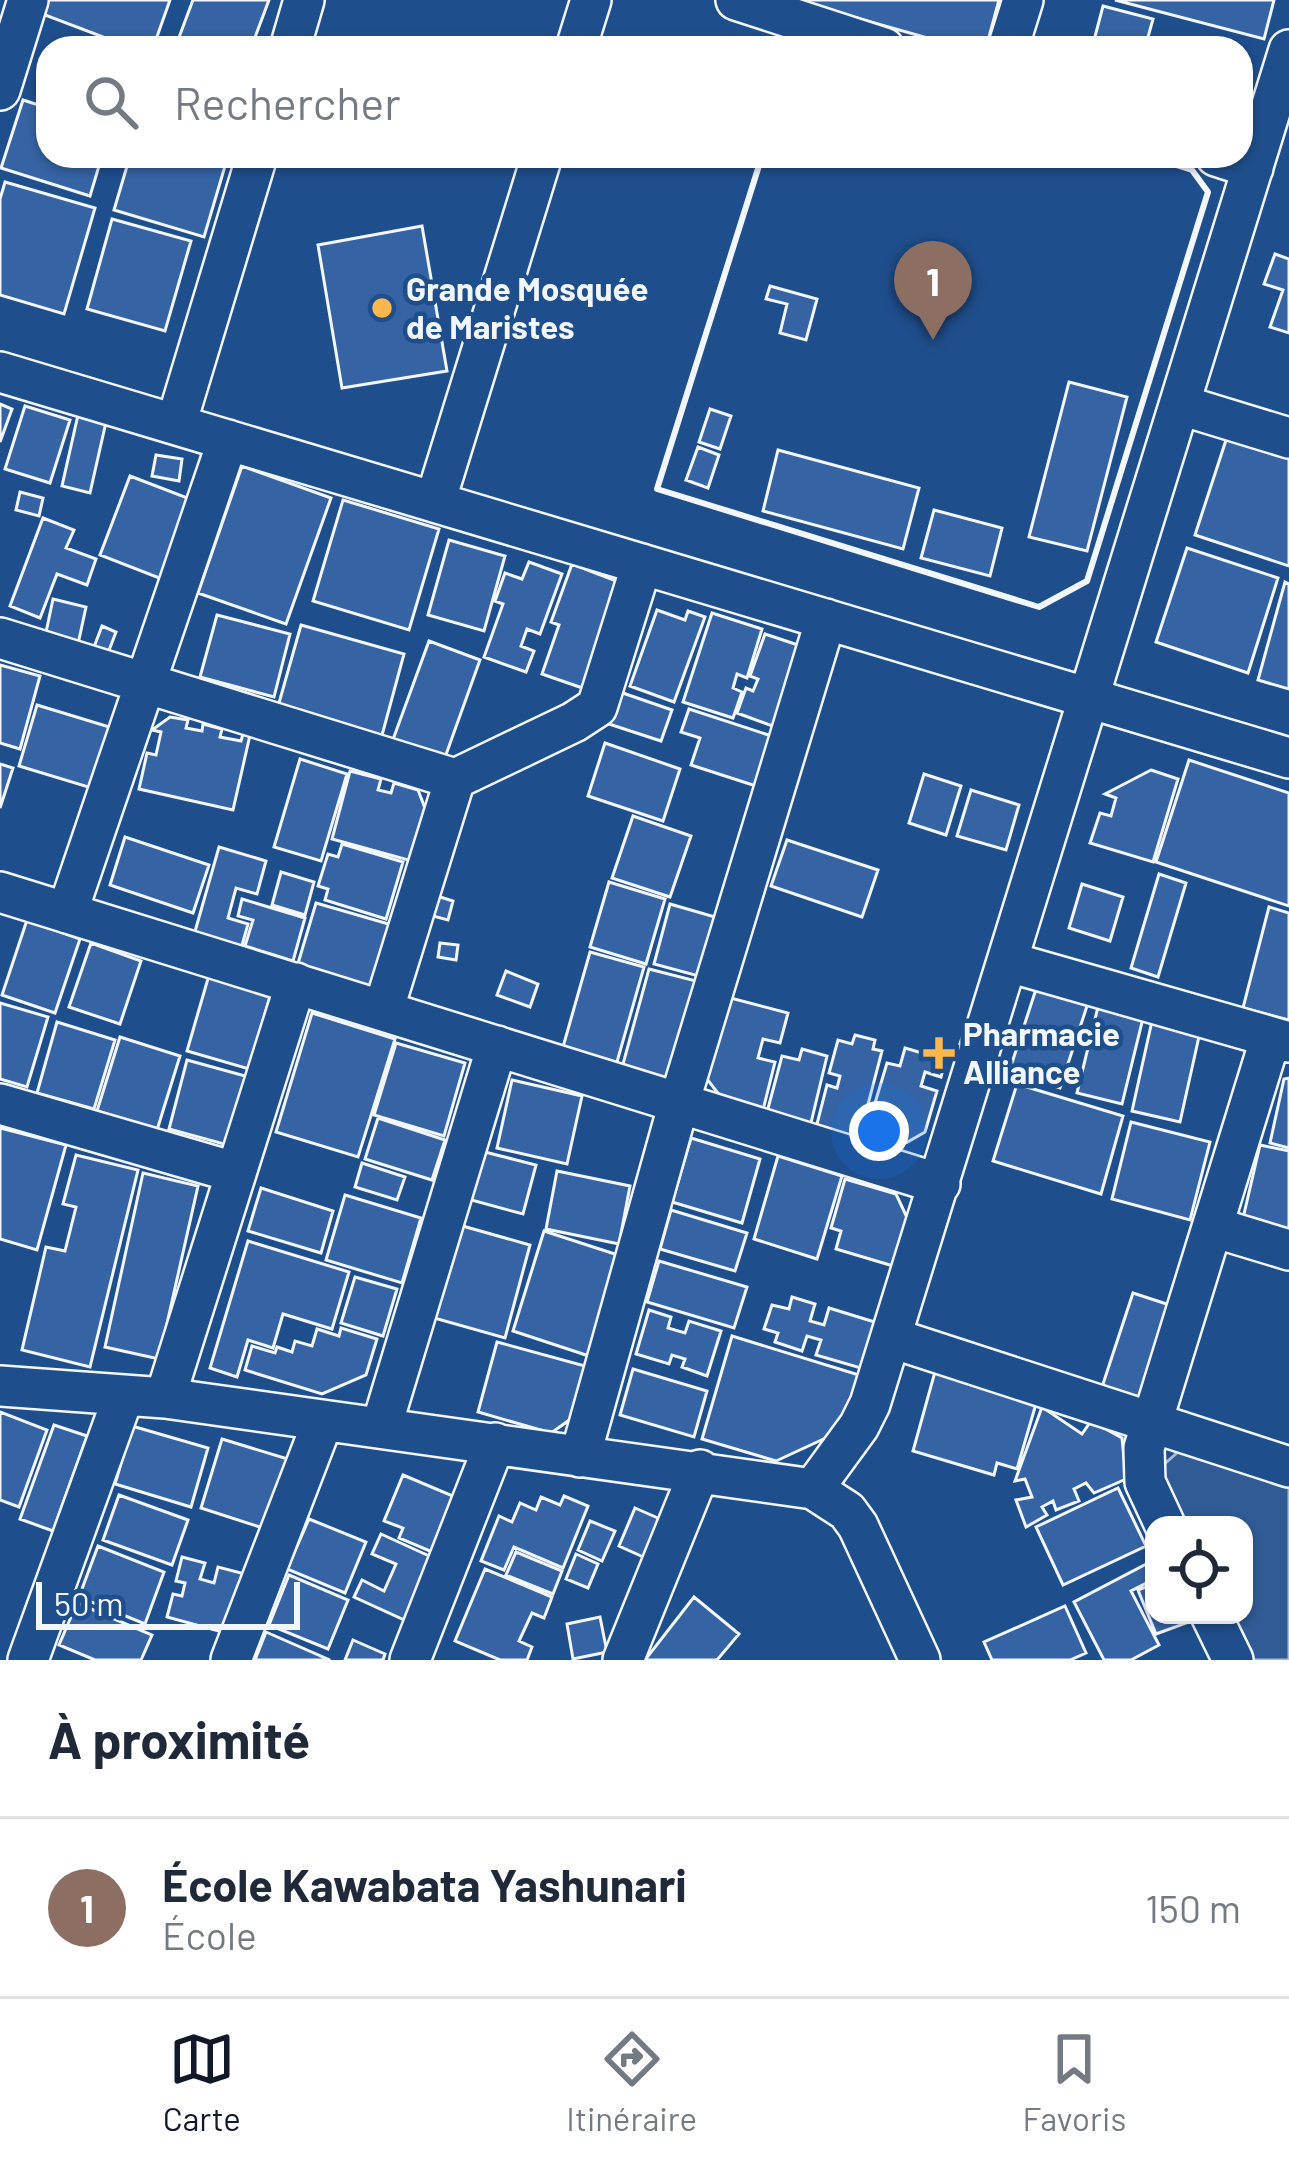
<!DOCTYPE html>
<html lang="fr">
<meta charset="utf-8">
<style>
body{margin:0;font-family:Barlow,sans-serif;background:#f6f6f7;color:#1f2937}
.controls{position:absolute;right:36px;bottom:36px;display:grid;overflow:hidden;border-radius:24px;box-shadow:0 3px 9px #0004}
.controls button{width:108px;height:108px;display:grid;place-items:center;padding:0;border:0;border-bottom:3px solid #e0e1e3;background:#fff;color:#1f2937;font:60px sans-serif}
.scale{position:absolute;left:36px;bottom:30px;width:264px;box-sizing:border-box;padding-left:12px;border:6px solid #f2f6ff;border-top:0;font-size:33px;line-height:42px;white-space:nowrap;color:#f2f6ff;-webkit-text-stroke:9px #1f4e8c;paint-order:stroke}
.you{position:absolute;left:879px;top:1131px;width:42px;height:42px;margin:-30px;border:9px solid #fff;border-radius:50%;background:#1a73e8;box-shadow:0 0 0 18px #1a73e833}
.badge{display:grid;place-items:center;width:78px;height:78px;border-radius:50%;background:#111827;color:#fff;font-size:39px;font-weight:700}
.pin{position:absolute;translate:-50% -99px;filter:drop-shadow(0 3px 6px #0008)}
.pin::after{content:'';position:absolute;top:63px;width:42px;height:36px;background:inherit;clip-path:polygon(0 0,100% 0,50% 100%)}
.list{margin:0;padding:0;list-style:none}
h2{display:flex;justify-content:space-between;align-items:center;height:156px;margin:0;padding:0 48px;font-size:51px}
h2 small{font-size:39px;font-weight:400;color:#747a83}
.list li{display:grid;grid-template-columns:78px 1fr auto;gap:36px;align-items:center;box-sizing:border-box;height:180px;padding:0 48px;border-top:3px solid #e0e1e3}
.list b{display:block;font-size:45px;white-space:nowrap}
.list p{margin:0;font-size:39px;white-space:nowrap;color:#747a83}
.list em{font-size:39px;font-style:normal;color:#747a83}
.icon{flex:none;width:66px;height:66px;fill:none;stroke:currentColor;stroke-width:2;stroke-linecap:round;stroke-linejoin:round}
.map{position:relative;flex:none;width:1289px;height:1660px;overflow:hidden}
.search{position:absolute;background:#fff;box-shadow:0 3px 9px #0004;left:36px;right:36px;top:36px;height:132px;display:flex;align-items:center;gap:30px;box-sizing:border-box;padding:0 42px;border-radius:36px;color:#747a83;font-size:45px}
.sheet{height:336px;background:#fff}
nav{display:flex;justify-content:space-around;align-items:center;box-sizing:border-box;height:168px;border-top:3px solid #e0e1e3;background:#fff;font-size:33px;color:#747a83}
nav a{display:grid;justify-items:center;gap:6px}
nav .on{color:#111827}
.map>svg:first-child{display:block}
.built{fill:#305b95;stroke:#a8bbd7;stroke-width:3}
.building{fill:#3563a3;stroke:#f2f6ff;stroke-width:3}
.lines{fill:none;stroke-linecap:round;stroke-linejoin:round}
.minor-casing{stroke:#f2f6ff;stroke-width:44}
.minor{stroke:#1f4e8c;stroke-width:39}
.wall{stroke:#f2f6ff;stroke-width:6}
.poi-dot{fill:#ffb74d;stroke:#1f4e8c;stroke-width:4.5}
.labels{text-anchor:middle;stroke-width:9;stroke-linejoin:round;paint-order:stroke}
.poi-label{font-size:33px;font-weight:bold;fill:#f2f6ff;stroke:#1f4e8c;text-anchor:start}
</style>
<div class="map">
<svg width="1289" height="1660" viewBox="0 0 1289 1660">
<rect width="100%" height="100%" fill="#1f4e8c"/>
<path class="built" d="M 1178,1452 L 1289,1487 L 1289,1660 L 1253,1660 L 1231,1615 L 1244,1615 L 1244,1525 L 1187,1525 L 1160,1468 Z"/>
<path class="building" d="M 42,0 L 170,0 L 153,48 L 132,48 L 37,12 Z
M 193,0 L 269,0 L 251,48 L 175,48 Z
M 793,0 L 999,0 L 986,48 L 963,48 Z
M 1115,0 L 1274,0 L 1264,39 Z
M 1103,6 L 1153,19 L 1145,48 L 1092,48 Z
M 23,100 L 48,108 L 48,156 L 102,156 L 90,196 L 1,168 Z
M 130,156 L 228,156 L 204,237 L 114,210 Z
M 5,182 L 95,208 L 64,314 L 0,295 L 0,199 Z
M 112,219 L 191,241 L 165,331 L 87,309 Z
M 422,226 L 447,371 L 342,388 L 318,245 Z
M 1275,254 L 1289,259 L 1289,333 L 1270,327 L 1283,290 L 1264,284 Z
M 770,286 L 817,299 L 806,340 L 780,333 L 787,304 L 766,299 Z
M 1069,382 L 1127,397 L 1087,551 L 1029,537 Z
M 0,404 L 12,409 L 0,442 Z
M 25,406 L 70,420 L 50,483 L 5,469 Z
M 710,409 L 731,416 L 720,449 L 699,442 Z
M 78,415 L 106,422 L 90,493 L 62,486 Z
M 1228,434 L 1289,454 L 1289,566 L 1195,535 Z
M 698,447 L 719,455 L 708,488 L 686,480 Z
M 778,450 L 919,488 L 903,549 L 763,511 Z
M 156,455 L 182,459 L 179,481 L 152,476 Z
M 242,466 L 331,498 L 286,624 L 198,593 Z
M 130,476 L 198,502 L 167,581 L 100,555 Z
M 20,492 L 43,498 L 39,516 L 16,510 Z
M 343,500 L 439,529 L 409,630 L 313,601 Z
M 934,510 L 1002,528 L 990,576 L 921,558 Z
M 43,518 L 74,530 L 66,548 L 96,559 L 87,585 L 57,574 L 40,618 L 10,606 Z
M 449,540 L 505,556 L 484,631 L 428,615 Z
M 1187,548 L 1278,578 L 1248,673 L 1156,642 Z
M 529,562 L 562,574 L 540,634 L 527,629 L 521,646 L 534,651 L 526,672 L 484,657 L 503,604 L 495,601 L 505,573 L 522,579 Z
M 572,564 L 632,587 L 594,692 L 542,674 L 559,625 L 551,622 Z
M 1285,582 L 1289,584 L 1289,689 L 1258,680 Z
M 53,599 L 86,607 L 78,644 L 45,637 Z
M 657,610 L 685,620 L 688,611 L 705,617 L 674,702 L 630,686 Z
M 712,613 L 762,629 L 747,678 L 737,674 L 733,688 L 742,692 L 733,718 L 683,702 Z
M 217,615 L 290,634 L 274,697 L 200,677 Z
M 301,625 L 404,654 L 381,739 L 277,710 Z
M 102,626 L 116,632 L 108,653 L 94,647 Z
M 765,634 L 807,648 L 778,728 L 737,713 L 746,688 L 753,691 L 758,679 L 750,676 Z
M 429,641 L 480,660 L 443,763 L 391,745 Z
M 0,665 L 40,676 L 20,749 L 0,743 Z
M 620,692 L 672,710 L 661,741 L 609,724 Z
M 37,705 L 116,729 L 98,790 L 19,766 Z
M 689,709 L 781,739 L 765,789 L 691,765 L 700,738 L 681,732 Z
M 170,717 L 188,720 L 186,728 L 202,731 L 203,724 L 222,729 L 220,737 L 241,741 L 243,734 L 250,735 L 233,810 L 139,789 L 147,753 L 156,755 L 161,732 L 152,730 Z
M 605,743 L 680,769 L 663,821 L 588,796 Z
M 300,759 L 347,774 L 321,861 L 274,847 Z
M 1189,760 L 1289,793 L 1289,906 L 1156,862 Z
M 0,764 L 13,768 L 0,808 Z
M 1151,770 L 1178,779 L 1153,862 L 1090,843 L 1100,813 L 1111,816 L 1116,798 L 1105,794 Z
M 350,771 L 381,779 L 378,790 L 391,793 L 394,783 L 418,790 L 430,821 L 419,863 L 332,839 Z
M 924,774 L 961,786 L 946,835 L 909,823 Z
M 971,790 L 1019,805 L 1006,850 L 957,836 Z
M 633,816 L 691,836 L 670,897 L 612,878 Z
M 125,837 L 209,865 L 193,913 L 110,885 Z
M 787,840 L 878,870 L 862,917 L 771,886 Z
M 342,844 L 403,862 L 386,919 L 325,900 L 328,889 L 318,886 L 328,854 L 338,857 Z
M 219,847 L 266,861 L 257,894 L 236,888 L 228,918 L 248,924 L 241,949 L 194,935 Z
M 281,872 L 314,882 L 305,915 L 272,905 Z
M 1159,874 L 1186,883 L 1158,977 L 1131,968 Z
M 609,882 L 665,899 L 646,964 L 590,947 Z
M 1082,884 L 1123,897 L 1110,941 L 1069,928 Z
M 434,895 L 453,901 L 448,920 L 429,915 Z
M 242,899 L 305,918 L 293,961 L 245,946 L 253,920 L 238,916 Z
M 316,903 L 399,927 L 379,994 L 296,970 Z
M 670,904 L 722,919 L 706,978 L 654,964 Z
M 1269,907 L 1289,913 L 1289,1020 L 1243,1008 Z
M 27,920 L 80,939 L 55,1013 L 2,995 Z
M 91,943 L 141,961 L 120,1024 L 69,1007 Z
M 440,943 L 458,945 L 456,960 L 438,957 Z
M 590,952 L 644,967 L 615,1069 L 561,1054 Z
M 649,969 L 704,983 L 675,1090 L 620,1075 Z
M 506,971 L 538,984 L 530,1007 L 497,995 Z
M 209,975 L 271,993 L 249,1069 L 187,1051 Z
M 1039,980 L 1090,997 L 1060,1088 L 1009,1072 Z
M 723,996 L 788,1013 L 780,1043 L 763,1039 L 758,1058 L 775,1062 L 762,1114 L 727,1105 L 700,1070 Z
M 0,1003 L 48,1017 L 27,1087 L 0,1079 Z
M 1098,1007 L 1143,1018 L 1122,1104 L 1077,1093 Z
M 312,1013 L 395,1039 L 358,1157 L 276,1132 Z
M 1152,1021 L 1200,1032 L 1180,1122 L 1132,1111 Z
M 57,1022 L 115,1040 L 94,1109 L 37,1093 Z
M 855,1035 L 875,1040 L 873,1049 L 882,1051 L 859,1139 L 816,1128 L 827,1085 L 837,1088 L 840,1076 L 829,1073 L 838,1040 L 852,1044 Z
M 120,1037 L 180,1056 L 157,1130 L 97,1111 Z
M 396,1043 L 465,1063 L 444,1136 L 374,1115 Z
M 905,1048 L 946,1060 L 941,1077 L 925,1072 L 921,1086 L 937,1091 L 925,1132 L 892,1151 L 863,1143 L 887,1063 L 900,1066 Z
M 802,1049 L 827,1056 L 810,1127 L 766,1116 L 782,1056 L 799,1060 Z
M 187,1060 L 249,1077 L 231,1146 L 169,1129 Z
M 1289,1078 L 1289,1148 L 1270,1143 L 1284,1079 Z
M 512,1080 L 582,1096 L 567,1164 L 497,1148 Z
M 1017,1084 L 1123,1116 L 1101,1194 L 993,1161 Z
M 378,1118 L 445,1140 L 432,1180 L 365,1159 Z
M 1131,1122 L 1210,1142 L 1190,1220 L 1112,1199 Z
M 0,1128 L 66,1145 L 37,1250 L 0,1239 Z
M 691,1138 L 760,1159 L 742,1223 L 672,1202 Z
M 1260,1145 L 1289,1151 L 1289,1239 L 1241,1227 Z
M 477,1150 L 536,1165 L 523,1214 L 464,1198 Z
M 76,1155 L 138,1170 L 90,1367 L 22,1350 L 46,1247 L 65,1251 L 76,1207 L 63,1204 Z
M 778,1156 L 842,1176 L 817,1259 L 754,1239 Z
M 362,1163 L 405,1177 L 397,1200 L 355,1187 Z
M 557,1171 L 630,1186 L 619,1244 L 546,1229 Z
M 143,1173 L 198,1186 L 159,1359 L 105,1347 Z
M 845,1179 L 896,1194 L 911,1226 L 900,1268 L 836,1249 L 841,1231 L 831,1228 Z
M 261,1188 L 333,1211 L 321,1253 L 248,1231 Z
M 345,1195 L 421,1218 L 402,1283 L 326,1260 Z
M 671,1210 L 747,1233 L 735,1271 L 660,1249 Z
M 452,1223 L 530,1245 L 505,1338 L 427,1316 Z
M 544,1231 L 621,1256 L 589,1356 L 513,1331 Z
M 248,1241 L 349,1272 L 332,1329 L 283,1314 L 273,1348 L 248,1340 L 237,1377 L 210,1368 Z
M 659,1261 L 747,1287 L 734,1328 L 647,1302 Z
M 355,1277 L 397,1289 L 383,1336 L 341,1323 Z
M 1133,1293 L 1185,1310 L 1154,1404 L 1102,1387 Z
M 792,1297 L 815,1304 L 810,1321 L 824,1325 L 829,1308 L 878,1323 L 864,1369 L 816,1355 L 821,1340 L 807,1336 L 802,1351 L 775,1342 L 778,1333 L 764,1329 L 772,1305 L 789,1309 Z
M 649,1310 L 671,1317 L 668,1328 L 685,1333 L 689,1321 L 721,1331 L 707,1376 L 682,1367 L 685,1359 L 672,1355 L 669,1364 L 636,1354 Z
M 341,1328 L 377,1339 L 366,1375 L 322,1394 L 245,1370 L 252,1346 L 275,1353 L 277,1347 L 292,1352 L 295,1341 L 312,1346 L 317,1329 L 339,1336 Z
M 732,1336 L 859,1375 L 843,1430 L 776,1461 L 702,1439 Z
M 497,1342 L 596,1369 L 585,1409 L 551,1433 L 478,1412 Z
M 936,1368 L 1038,1397 L 1017,1469 L 997,1463 L 994,1475 L 913,1451 Z
M 633,1369 L 707,1391 L 694,1437 L 620,1415 Z
M 1042,1407 L 1082,1434 L 1091,1421 L 1122,1438 L 1126,1479 L 1094,1493 L 1086,1483 L 1074,1489 L 1079,1501 L 1056,1510 L 1053,1501 L 1042,1507 L 1047,1515 L 1026,1527 L 1016,1500 L 1032,1497 L 1025,1479 L 1015,1481 Z
M 0,1412 L 47,1430 L 19,1507 L 0,1500 Z
M 54,1425 L 87,1436 L 53,1531 L 20,1519 Z
M 132,1426 L 208,1448 L 191,1507 L 115,1484 Z
M 222,1439 L 291,1460 L 269,1530 L 201,1508 Z
M 403,1475 L 460,1499 L 437,1554 L 399,1538 L 403,1528 L 384,1521 Z
M 1118,1488 L 1146,1546 L 1063,1585 L 1036,1527 Z
M 119,1495 L 188,1520 L 172,1565 L 103,1540 Z
M 564,1496 L 588,1506 L 563,1568 L 514,1547 L 504,1570 L 481,1561 L 499,1516 L 512,1522 L 520,1503 L 536,1510 L 541,1497 L 560,1505 Z
M 635,1508 L 667,1522 L 650,1560 L 619,1546 Z
M 309,1519 L 366,1542 L 345,1593 L 287,1569 Z
M 590,1521 L 615,1531 L 602,1561 L 578,1550 Z
M 381,1534 L 440,1561 L 411,1623 L 354,1597 L 362,1580 L 384,1591 L 396,1564 L 372,1554 Z
M 98,1546 L 164,1572 L 145,1624 L 79,1597 Z
M 516,1552 L 562,1571 L 553,1594 L 506,1575 Z
M 576,1554 L 598,1564 L 588,1588 L 566,1579 Z
M 182,1557 L 205,1563 L 200,1579 L 214,1583 L 218,1567 L 249,1575 L 233,1635 L 167,1617 L 173,1594 L 182,1596 L 185,1583 L 176,1581 Z
M 1154,1560 L 1154,1579 L 1131,1591 L 1159,1645 L 1131,1660 L 1104,1660 L 1074,1602 Z
M 485,1569 L 552,1597 L 544,1618 L 532,1613 L 519,1641 L 532,1647 L 527,1660 L 500,1660 L 455,1641 Z
M 289,1575 L 348,1600 L 328,1649 L 269,1625 Z
M 1154,1584 L 1154,1615 L 1186,1615 L 1189,1622 L 1156,1634 L 1138,1590 Z
M 694,1597 L 739,1634 L 717,1660 L 645,1660 Z
M 77,1603 L 152,1635 L 141,1660 L 95,1660 L 59,1645 Z
M 1065,1606 L 1086,1653 L 1070,1660 L 992,1660 L 984,1642 Z
M 600,1617 L 607,1652 L 573,1659 L 567,1624 Z
M 266,1632 L 330,1660 L 255,1660 Z
M 353,1640 L 385,1654 L 383,1660 L 345,1660 Z"/>
<g class="lines">
<defs>
<path id="minor" d="M 736,0 L 884,48
M 290,48 L 304,0
M 576,48 L 591,0
M 1008,48 L 1023,0
M 0,90 L 28,0
M 1216,156 L 1253,168
M 0,372 L 1289,758
M 1181,405 L 1289,438
M 176,424 L 257,156
M 435,502 L 542,156
M 0,638 L 455,779 L 574,722 L 597,707 L 642,564
M 0,892 L 940,1184
M 67,913 L 228,440
M 1009,962 L 1289,1042
M 383,1011 L 455,779
M 0,1104 L 234,1172
M 1213,1227 L 1289,1250
M 892,1338 L 1289,1467
M 0,1386 L 165,1398 L 813,1489 L 847,1511 L 858,1526 L 920,1660
M 165,1398 L 296,983
M 381,1428 L 497,1046
M 580,1457 L 679,1103 L 826,619
M 813,1489 L 859,1426 L 870,1404 L 1289,50
M 1165,1525 L 1145,1482 L 1144,1448 L 1271,1037
M 1211,1615 L 1233,1660
M 28,1660 L 124,1395
M 231,1660 L 323,1421
M 410,1660 L 495,1443
M 623,1660 L 700,1470"/>
</defs>
<use href="#minor" class="minor-casing"/>
<use href="#minor" class="minor"/>
<path class="wall" d="M 797,48 L 799,42 L 818,48
M 762,156 L 657,489 L 1039,607 L 1087,581 L 1208,192 L 1192,170 L 1148,156"/>
</g>
<g class="poi-dot">
<circle cx="382" cy="308" r="12"/>
<path d="M933 1035h12v12h12v12h-12v12h-12v-12h-12v-12h12z"/>
</g>
<g class="labels">
<g class="poi-label">
<text x="406" y="301">Grande Mosquée<tspan x="406" dy="38">de Maristes</tspan></text>
<text x="963" y="1046">Pharmacie<tspan x="963" dy="38">Alliance</tspan></text>
</g>
</g>
</svg>
<div class="controls">
<button><svg class="icon" aria-label="locate" viewBox="0 0 24 24"><circle cx="12" cy="12" r="6"/><path d="M12 2v4M12 18v4M2 12h4M18 12h4"/></svg></button>
</div>
<div class="scale">50 m</div>
<div class="you"></div>
<div class="pin badge" style="left:933px;top:340px;background:#8d6e63">1</div>
<div class="search"><svg class="icon" aria-label="search" viewBox="0 0 24 24"><circle cx="10" cy="10" r="6"/><path d="M15 15l6 6"/></svg>Rechercher</div>
</div>
<section class="sheet">
<h2>À proximité<small></small></h2>
<ul class="list">
<li><span class="badge" style="background:#8d6e63">1</span><div><b>École Kawabata Yashunari</b><p>École</p></div><em>150 m</em></li>
</ul>
</section>
<nav>
<a class="on"><svg class="icon" aria-label="map" viewBox="0 0 24 24"><path d="M3 6l6-2 6 2 6-2v14l-6 2-6-2-6 2zM9 4v14M15 6v14"/></svg>Carte</a>
<a><svg class="icon" aria-label="directions" viewBox="0 0 24 24"><path d="M12 3l9 9-9 9-9-9zM9 14v-3h6M13 9l2 2-2 2"/></svg>Itinéraire</a>
<a><svg class="icon" aria-label="saved" viewBox="0 0 24 24"><path d="M7 4h10v16l-5-4-5 4z"/></svg>Favoris</a>
</nav>
